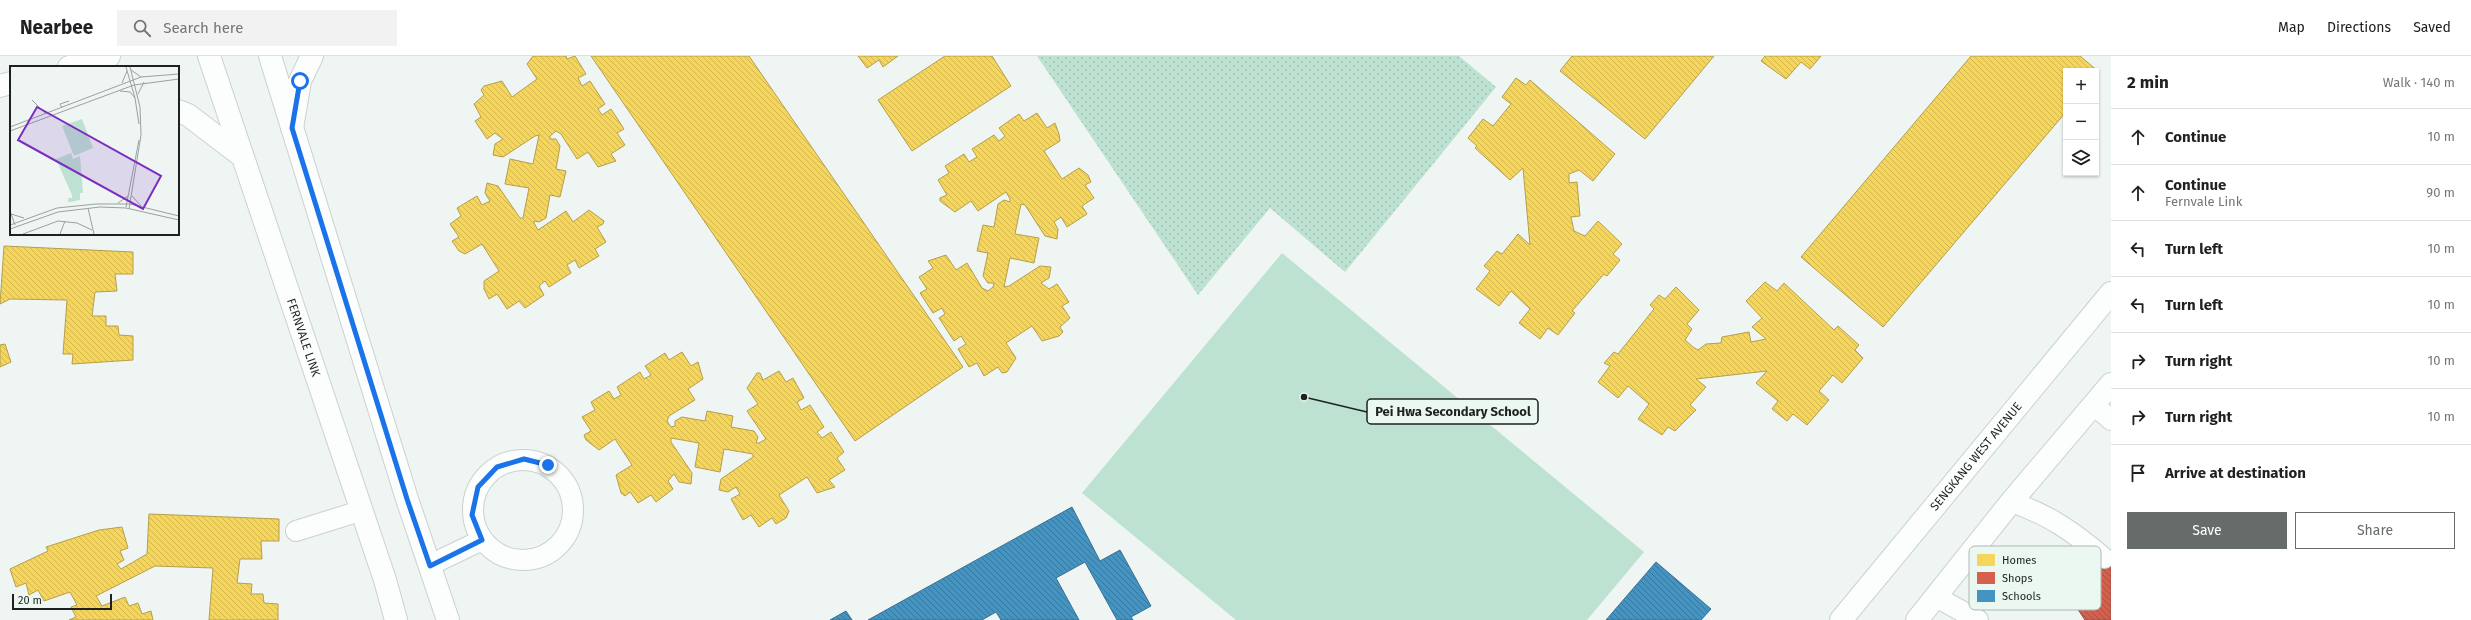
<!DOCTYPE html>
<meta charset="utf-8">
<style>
body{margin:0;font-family:"Fira Sans",sans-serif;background:#f2f2f2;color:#202124}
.controls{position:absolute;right:12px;top:12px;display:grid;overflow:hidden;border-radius:0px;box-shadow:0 1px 3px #0004}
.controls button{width:36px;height:36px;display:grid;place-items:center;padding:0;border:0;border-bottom:1px solid #e0e0e0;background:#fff;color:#202124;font:20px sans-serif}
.scale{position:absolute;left:12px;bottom:10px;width:100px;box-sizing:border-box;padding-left:4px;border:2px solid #1d2220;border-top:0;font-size:11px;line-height:14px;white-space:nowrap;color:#1d2220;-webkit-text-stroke:3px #ebf8f2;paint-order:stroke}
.stop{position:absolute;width:12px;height:12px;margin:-9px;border:3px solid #1a73e8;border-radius:50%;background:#fff}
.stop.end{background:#1a73e8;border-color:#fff;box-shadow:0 1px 4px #0008}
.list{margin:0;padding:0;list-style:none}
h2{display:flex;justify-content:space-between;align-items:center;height:52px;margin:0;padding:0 16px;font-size:17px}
h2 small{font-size:13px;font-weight:400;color:#757577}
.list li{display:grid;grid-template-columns:26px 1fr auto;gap:12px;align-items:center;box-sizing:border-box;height:56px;padding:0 16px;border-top:1px solid #e0e0e0}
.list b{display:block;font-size:15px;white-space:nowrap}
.list p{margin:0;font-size:13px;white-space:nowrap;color:#757577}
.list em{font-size:13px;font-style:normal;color:#757577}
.actions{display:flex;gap:8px;padding:12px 16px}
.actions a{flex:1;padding:9px 0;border:1px solid #666c6a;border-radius:0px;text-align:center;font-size:14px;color:#666c6a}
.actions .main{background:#666c6a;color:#fff}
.icon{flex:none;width:22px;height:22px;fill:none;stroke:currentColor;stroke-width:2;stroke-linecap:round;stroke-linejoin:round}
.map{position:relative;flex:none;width:2111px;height:564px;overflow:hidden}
header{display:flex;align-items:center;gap:24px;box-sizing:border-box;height:56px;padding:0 20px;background:#fff;border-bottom:1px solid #e0e0e0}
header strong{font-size:19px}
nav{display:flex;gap:22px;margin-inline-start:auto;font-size:14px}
.search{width:280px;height:36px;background:#f2f2f2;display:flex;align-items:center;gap:10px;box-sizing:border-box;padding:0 14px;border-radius:0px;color:#757577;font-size:15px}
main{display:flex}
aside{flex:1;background:#fff}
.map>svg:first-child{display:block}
.grass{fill:url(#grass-dots)}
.garden{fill:#bee2d2}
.homes{fill:url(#homes-back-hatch);stroke:#b59f4a}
.shops{fill:url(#shops-back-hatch);stroke:#9e4d40}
.schools{fill:url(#schools-back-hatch);stroke:#387192}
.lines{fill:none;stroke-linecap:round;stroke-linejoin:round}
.service-casing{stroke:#ccd1cf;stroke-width:22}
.minor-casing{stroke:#ccd1cf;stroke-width:24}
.secondary-casing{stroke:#ccd1cf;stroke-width:24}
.primary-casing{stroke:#ccd1cf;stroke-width:24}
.service{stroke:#fcfefd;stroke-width:20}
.minor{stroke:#fcfefd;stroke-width:22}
.secondary{stroke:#fcfefd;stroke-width:22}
.primary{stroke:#fcfefd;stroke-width:22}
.route{stroke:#1a73e8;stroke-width:5}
.labels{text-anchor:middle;stroke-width:4;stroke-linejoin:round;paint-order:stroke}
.street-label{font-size:12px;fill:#1d2220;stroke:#ebf8f2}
.inset-road{fill:none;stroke:#9aa19e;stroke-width:1}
.view{fill:#7b2cbf;fill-opacity:0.15;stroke:#7b2cbf;stroke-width:2}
.inset-edge{fill:none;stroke:#1d2220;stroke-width:2}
.key{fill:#ebf8f2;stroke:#adb8b3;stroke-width:1}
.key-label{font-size:11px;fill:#1d2220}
.leader{fill:none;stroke:#1d2220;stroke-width:1.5}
.callout-dot{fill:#1d2220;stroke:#ebf8f2;stroke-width:1.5}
.callout{fill:#ebf8f2;stroke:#1d2220;stroke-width:1.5}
.callout-label{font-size:13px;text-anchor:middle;font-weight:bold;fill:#1d2220}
</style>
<header>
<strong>Nearbee</strong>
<div class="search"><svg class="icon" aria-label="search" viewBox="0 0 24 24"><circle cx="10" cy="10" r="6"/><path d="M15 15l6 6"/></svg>Search here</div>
<nav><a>Map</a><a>Directions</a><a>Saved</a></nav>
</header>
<main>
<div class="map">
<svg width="2111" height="564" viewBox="0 0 2111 564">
<defs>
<pattern id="grass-dots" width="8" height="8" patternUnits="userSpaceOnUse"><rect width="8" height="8" fill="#bee2d2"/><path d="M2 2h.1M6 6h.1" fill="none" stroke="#a3c2b4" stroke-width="1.8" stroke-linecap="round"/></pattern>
<pattern id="homes-back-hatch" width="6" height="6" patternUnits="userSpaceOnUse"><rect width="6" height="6" fill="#f6d55c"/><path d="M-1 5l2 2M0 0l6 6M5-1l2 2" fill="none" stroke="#d2b750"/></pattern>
<pattern id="shops-back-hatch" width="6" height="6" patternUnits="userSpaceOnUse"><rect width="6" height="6" fill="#d6604d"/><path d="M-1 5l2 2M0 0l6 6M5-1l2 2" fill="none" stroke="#ad4f40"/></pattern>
<pattern id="schools-back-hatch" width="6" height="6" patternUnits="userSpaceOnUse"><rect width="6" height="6" fill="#4393c3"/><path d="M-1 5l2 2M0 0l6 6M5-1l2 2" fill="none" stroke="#37789e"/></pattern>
</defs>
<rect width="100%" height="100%" fill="#eef5f2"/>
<path class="grass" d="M 1037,0 L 1459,0 L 1496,31 L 1345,216 L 1270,152 L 1198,239 Z"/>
<path class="garden" d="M 1282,197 L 1644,496 L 1587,564 L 1236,564 L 1082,437 Z"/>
<path class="homes" d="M 533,0 L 566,0 L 567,3 L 575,0 L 586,18 L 578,22 L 582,30 L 590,25 L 605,48 L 598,53 L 602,59 L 611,53 L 624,73 L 617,77 L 625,89 L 611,98 L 616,105 L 598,111 L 588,96 L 577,103 L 561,78 L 556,75 L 550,80 L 550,83 L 556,83 L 560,90 L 556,113 L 566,115 L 560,141 L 550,139 L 546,162 L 539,166 L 534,165 L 534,167 L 538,174 L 566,155 L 573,166 L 589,154 L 604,165 L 603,168 L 597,171 L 606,186 L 595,193 L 599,200 L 579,212 L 575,204 L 567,209 L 571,217 L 549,231 L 545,225 L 539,230 L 544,239 L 525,252 L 519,245 L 507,253 L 497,238 L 489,243 L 484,233 L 484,225 L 499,215 L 482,188 L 465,198 L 459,195 L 452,185 L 459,181 L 450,168 L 461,160 L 457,152 L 477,140 L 482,149 L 490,145 L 485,137 L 487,127 L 498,130 L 520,162 L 523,162 L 529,132 L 505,128 L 510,103 L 533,108 L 539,79 L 535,80 L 503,101 L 493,99 L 495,88 L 503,83 L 495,77 L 487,83 L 475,65 L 481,61 L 474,48 L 484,39 L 481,34 L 484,30 L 502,25 L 512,41 L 537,23 L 527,8 Z
M 591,0 L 749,0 L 963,311 L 855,385 Z
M 858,0 L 898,0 L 883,11 L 879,4 L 867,12 Z
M 945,0 L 992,0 L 1011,30 L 912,95 L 878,44 Z
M 1572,0 L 1714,0 L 1645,83 L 1560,15 Z
M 1765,0 L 1821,0 L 1810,13 L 1801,6 L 1786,23 L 1761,5 Z
M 1971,0 L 2080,0 L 2099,16 L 2096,20 L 2096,15 L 2066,15 L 2066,56 L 1883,271 L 1801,201 Z
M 1516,22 L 1526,29 L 1530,24 L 1615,98 L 1593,125 L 1579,114 L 1569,118 L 1569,127 L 1577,126 L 1580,160 L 1571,161 L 1574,175 L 1585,180 L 1598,165 L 1622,188 L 1613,198 L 1620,204 L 1607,220 L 1604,218 L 1572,255 L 1575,257 L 1558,279 L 1548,272 L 1540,283 L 1519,267 L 1530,253 L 1511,235 L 1499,250 L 1476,233 L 1490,215 L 1484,210 L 1497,195 L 1502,198 L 1518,178 L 1530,189 L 1523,112 L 1510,124 L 1475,92 L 1477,90 L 1468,82 L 1483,63 L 1493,70 L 1511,48 L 1502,41 Z
M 1037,57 L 1047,72 L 1055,67 L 1059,78 L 1060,85 L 1044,95 L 1062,123 L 1079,112 L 1088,119 L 1091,126 L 1085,129 L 1094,142 L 1082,150 L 1087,158 L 1067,171 L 1061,161 L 1054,166 L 1058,173 L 1057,183 L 1045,180 L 1025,149 L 1021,148 L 1015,178 L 1039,182 L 1034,207 L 1010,202 L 1004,231 L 1009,230 L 1040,210 L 1051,211 L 1049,222 L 1041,227 L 1049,233 L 1057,228 L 1069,246 L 1062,250 L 1070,262 L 1060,271 L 1063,276 L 1059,280 L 1042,285 L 1032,270 L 1006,287 L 1016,302 L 1007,316 L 1002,317 L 998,311 L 984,320 L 977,307 L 969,311 L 958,293 L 966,288 L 961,280 L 954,285 L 939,262 L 945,258 L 942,252 L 933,257 L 920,237 L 927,233 L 919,221 L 933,212 L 928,205 L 946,199 L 956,214 L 967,207 L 982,232 L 988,235 L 993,231 L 994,227 L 988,227 L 983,220 L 988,197 L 977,195 L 983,169 L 994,171 L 998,148 L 1004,144 L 1010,146 L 1010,143 L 1006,136 L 978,155 L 971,145 L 955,156 L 940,145 L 940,142 L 947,139 L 938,124 L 949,117 L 945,110 L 964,98 L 969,106 L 977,101 L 972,93 L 994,79 L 999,85 L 1005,80 L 999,72 L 1019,58 L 1024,65 Z
M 4,190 L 133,196 L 133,218 L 115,218 L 117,235 L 95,236 L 92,260 L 106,260 L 106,270 L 118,270 L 119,279 L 133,280 L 133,304 L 72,308 L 73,298 L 63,298 L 67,244 L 10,243 L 0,248 Z
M 1765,226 L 1777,235 L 1784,227 L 1834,274 L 1838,270 L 1859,289 L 1855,294 L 1863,302 L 1842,327 L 1833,319 L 1819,335 L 1829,344 L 1807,369 L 1793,358 L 1787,365 L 1772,353 L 1778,345 L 1756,327 L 1767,315 L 1696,323 L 1706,331 L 1690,349 L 1696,354 L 1675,375 L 1668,371 L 1662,379 L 1638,363 L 1649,348 L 1628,330 L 1618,342 L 1598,326 L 1610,310 L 1604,307 L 1614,296 L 1618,298 L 1654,253 L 1650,249 L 1659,239 L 1665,243 L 1676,231 L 1699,254 L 1687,268 L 1692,273 L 1685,284 L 1693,291 L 1698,294 L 1706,288 L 1721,287 L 1722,281 L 1749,276 L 1751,286 L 1766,283 L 1752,271 L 1762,262 L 1746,245 Z
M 5,288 L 11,306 L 0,311 L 0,289 Z
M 682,296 L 691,310 L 698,306 L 703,323 L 688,333 L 695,344 L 669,360 L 667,365 L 671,371 L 675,370 L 675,365 L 682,361 L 705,365 L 707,355 L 733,360 L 731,371 L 754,375 L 758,381 L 756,387 L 759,387 L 766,383 L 747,355 L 758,348 L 747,332 L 757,317 L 760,317 L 763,324 L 779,315 L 786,326 L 793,322 L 804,342 L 797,346 L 801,354 L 810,349 L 824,371 L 817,376 L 822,382 L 831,376 L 844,396 L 837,402 L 845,414 L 829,424 L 835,431 L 817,437 L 807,421 L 779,439 L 789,455 L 786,462 L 776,468 L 772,462 L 759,471 L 751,459 L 743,464 L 731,443 L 740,438 L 736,431 L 728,436 L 719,434 L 721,423 L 753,401 L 753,398 L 724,393 L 720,416 L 695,411 L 699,387 L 671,382 L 671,386 L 692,417 L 691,428 L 679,426 L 674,418 L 668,425 L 673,433 L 656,446 L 651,439 L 638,447 L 630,436 L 625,440 L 621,437 L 616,419 L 632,409 L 615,383 L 599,394 L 586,384 L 584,379 L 591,375 L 582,361 L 595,354 L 591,346 L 609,335 L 614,343 L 621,339 L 617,331 L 640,316 L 644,323 L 651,319 L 645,310 L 665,297 L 669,304 Z
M 149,458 L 279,463 L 279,485 L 261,485 L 262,503 L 240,503 L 237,527 L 252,528 L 251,538 L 263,538 L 264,547 L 278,548 L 278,564 L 209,564 L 213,512 L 155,510 L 96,540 L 102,550 L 125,541 L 129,550 L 138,547 L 142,558 L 151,555 L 153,564 L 69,564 L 76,561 L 71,551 L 77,549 L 70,536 L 44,545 L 38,534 L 29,539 L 26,527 L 16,531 L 10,513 L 48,495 L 46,491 L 99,474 L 122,471 L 128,492 L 120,495 L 124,504 L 117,508 L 121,513 L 147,498 Z"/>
<path class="shops" d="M 2111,493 L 2111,564 L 2085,564 L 2075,549 L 2074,536 L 2079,524 L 2087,515 L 2098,509 Z"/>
<path class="schools" d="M 1072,451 L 1100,505 L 1120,494 L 1151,550 L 1131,561 L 1133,564 L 1117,564 L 1085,506 L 1056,522 L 1079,564 L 1001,564 L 996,556 L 982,564 L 868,564 Z
M 1656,506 L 1711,553 L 1701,564 L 1606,564 Z
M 846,555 L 852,564 L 830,564 Z"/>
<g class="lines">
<defs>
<path id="service" d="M 2094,349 L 2111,364
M473 454a50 50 0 1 1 100 0a50 50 0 1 1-100 0Z
M 2011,446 C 2048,458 2075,477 2104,502
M 296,475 L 360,455
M 430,509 L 482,484
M 1936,541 L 1978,564"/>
<g id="minor">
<path id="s1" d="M 209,0 L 385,524 L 396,564"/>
<path d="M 270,0 L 407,443 L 448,564"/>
</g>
<g id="secondary">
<path id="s2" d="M 1841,564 L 2111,237"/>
<path d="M 1917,564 L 2011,446 L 2111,328"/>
</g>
<path id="primary" d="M 69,11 L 109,0
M 0,30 L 11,27
M 178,55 L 188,59 L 242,100
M 292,72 L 300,25 L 312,0"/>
</defs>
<use href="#service" class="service-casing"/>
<use href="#minor" class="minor-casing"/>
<use href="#secondary" class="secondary-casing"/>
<use href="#primary" class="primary-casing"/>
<use href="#service" class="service"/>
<use href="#minor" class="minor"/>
<use href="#secondary" class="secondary"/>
<use href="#primary" class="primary"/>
</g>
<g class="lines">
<path class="route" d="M 300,25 L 292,72 L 407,443 L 430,510 L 482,484 L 472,459 L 478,431 L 497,411 L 524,403 L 548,409"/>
</g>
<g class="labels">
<g class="street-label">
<text dy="4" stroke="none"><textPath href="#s1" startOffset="297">FERNVALE LINK</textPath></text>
<text dy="4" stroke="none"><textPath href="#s2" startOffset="212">SENGKANG WEST AVENUE</textPath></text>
</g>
</g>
<g transform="translate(10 10)">
<rect width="169" height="169" fill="#eef5f2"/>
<path d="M 61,87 L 63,93 L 70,90 L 73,127 L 70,127 L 70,134 L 61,136 L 58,136 L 58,132 L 62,132 L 62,129 L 46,93 Z" fill="#bee2d2"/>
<path d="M 72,53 L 83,82 L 64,90 L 52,60 Z" fill="#bee2d2"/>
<path class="inset-road" d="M 116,1 L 125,32 L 129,58M 121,4 L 131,11M 112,17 L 117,5M 110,25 L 120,26 L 125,32M 128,28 L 134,16M 22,34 L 36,48M 52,42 L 50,38 L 59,35M 0,61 L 131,11 L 169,8M 0,65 L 124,19 L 169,13M 122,130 L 131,140M 108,137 L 118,130M 116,141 L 129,74M 78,142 L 84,168M 119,143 L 131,69 L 130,41 L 120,1M 0,145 L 5,159M 1,148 L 14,152M 0,159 L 47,142 L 86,138 L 120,138 L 169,150M 0,163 L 48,146 L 90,141 L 116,142 L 169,154M 13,168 L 48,155 L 67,157 L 82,164M 50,168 L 55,155"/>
<path class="view" d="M 27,41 L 151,110 L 133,143 L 8,74 Z"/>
<rect width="169" height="169" class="inset-edge"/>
</g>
<rect x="1969" y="490" width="132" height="64" rx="6" class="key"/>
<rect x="1977" y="498" width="18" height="12" fill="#f6d55c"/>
<rect x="1977" y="516" width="18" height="12" fill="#d6604d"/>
<rect x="1977" y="534" width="18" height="12" fill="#4393c3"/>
<g class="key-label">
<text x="2002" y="508">Homes</text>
<text x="2002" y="526">Shops</text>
<text x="2002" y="544">Schools</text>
</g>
<path class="leader" d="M1304 341L1367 356"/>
<circle class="callout-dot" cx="1304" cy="341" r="4"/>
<rect class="callout" x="1367" y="343" width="171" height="25" rx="4"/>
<g class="callout-label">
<text x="1453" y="360">Pei Hwa Secondary School</text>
</g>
</svg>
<div class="controls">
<button>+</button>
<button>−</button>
<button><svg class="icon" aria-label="layers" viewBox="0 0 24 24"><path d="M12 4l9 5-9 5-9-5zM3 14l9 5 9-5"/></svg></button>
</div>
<div class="scale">20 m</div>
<div class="stop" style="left:300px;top:25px"></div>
<div class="stop end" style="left:548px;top:409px"></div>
</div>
<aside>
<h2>2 min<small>Walk · 140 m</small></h2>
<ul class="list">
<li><svg class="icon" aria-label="ahead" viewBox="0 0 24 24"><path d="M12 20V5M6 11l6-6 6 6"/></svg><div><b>Continue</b></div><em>10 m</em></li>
<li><svg class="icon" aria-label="ahead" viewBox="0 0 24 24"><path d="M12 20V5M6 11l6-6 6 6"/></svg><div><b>Continue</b><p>Fernvale Link</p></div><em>90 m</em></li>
<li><svg class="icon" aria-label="left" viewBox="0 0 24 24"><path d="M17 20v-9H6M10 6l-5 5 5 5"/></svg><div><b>Turn left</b></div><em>10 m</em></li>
<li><svg class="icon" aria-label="left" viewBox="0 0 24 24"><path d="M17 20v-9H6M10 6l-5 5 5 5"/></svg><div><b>Turn left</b></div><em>10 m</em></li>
<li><svg class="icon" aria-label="right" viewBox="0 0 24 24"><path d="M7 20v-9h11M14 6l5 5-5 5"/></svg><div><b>Turn right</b></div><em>10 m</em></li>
<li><svg class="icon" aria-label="right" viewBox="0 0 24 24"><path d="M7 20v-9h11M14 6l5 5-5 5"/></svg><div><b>Turn right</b></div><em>10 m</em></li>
<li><svg class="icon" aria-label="arrive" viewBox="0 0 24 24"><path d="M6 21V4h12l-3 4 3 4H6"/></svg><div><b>Arrive at destination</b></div></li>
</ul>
<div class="actions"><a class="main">Save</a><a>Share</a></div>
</aside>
</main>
